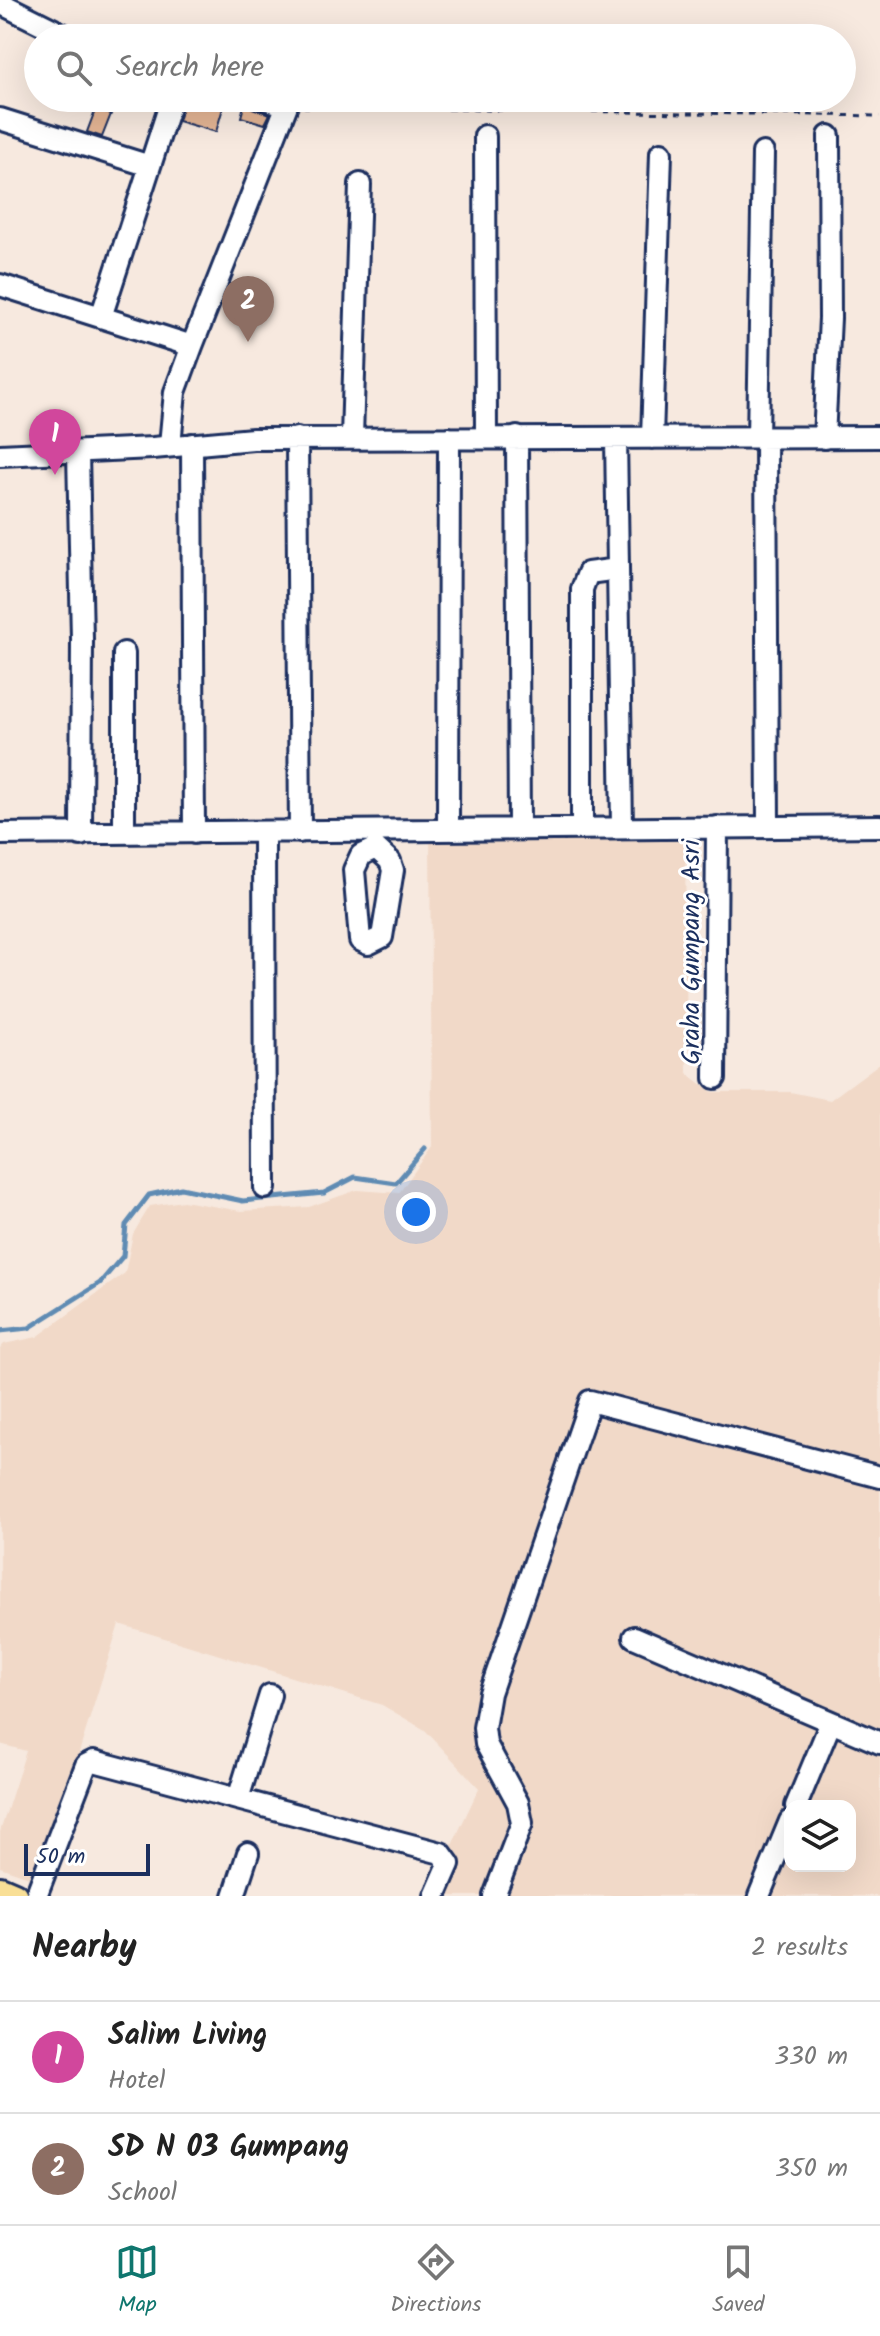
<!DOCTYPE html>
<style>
body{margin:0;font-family:Kalam,sans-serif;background:#f2f2f2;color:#222}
.controls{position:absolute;right:24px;bottom:24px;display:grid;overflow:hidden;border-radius:16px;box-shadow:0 8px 32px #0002}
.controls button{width:72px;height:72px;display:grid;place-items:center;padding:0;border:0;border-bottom:2px solid #e0e0e0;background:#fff;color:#222;font:40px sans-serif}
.scale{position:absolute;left:24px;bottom:20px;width:126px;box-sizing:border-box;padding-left:8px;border:4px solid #1b2f5e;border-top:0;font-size:22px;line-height:28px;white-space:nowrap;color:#1b2f5e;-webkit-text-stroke:6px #fff;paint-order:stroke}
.you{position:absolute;left:416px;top:1212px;width:28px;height:28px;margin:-20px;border:6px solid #fff;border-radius:50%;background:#1a73e8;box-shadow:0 0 0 12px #1a73e833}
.badge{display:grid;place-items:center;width:52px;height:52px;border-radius:50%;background:#0f766e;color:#fff;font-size:26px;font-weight:700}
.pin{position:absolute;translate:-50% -66px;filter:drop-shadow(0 2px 4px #0008)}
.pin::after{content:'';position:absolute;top:42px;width:28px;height:24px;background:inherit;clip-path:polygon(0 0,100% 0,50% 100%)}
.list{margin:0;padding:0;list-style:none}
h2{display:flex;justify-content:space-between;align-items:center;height:104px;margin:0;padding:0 32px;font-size:34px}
h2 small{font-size:26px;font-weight:400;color:#767676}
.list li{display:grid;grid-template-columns:52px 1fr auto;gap:24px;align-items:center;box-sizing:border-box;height:112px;padding:0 32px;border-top:2px solid #e0e0e0}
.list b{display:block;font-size:30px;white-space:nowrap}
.list p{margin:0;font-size:26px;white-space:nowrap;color:#767676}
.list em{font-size:26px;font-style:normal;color:#767676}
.icon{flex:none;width:44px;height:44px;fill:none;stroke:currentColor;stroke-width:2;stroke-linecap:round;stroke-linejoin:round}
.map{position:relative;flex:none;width:880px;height:1896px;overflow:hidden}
.search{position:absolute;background:#fff;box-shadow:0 8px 32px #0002;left:24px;right:24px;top:24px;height:88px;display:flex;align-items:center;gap:20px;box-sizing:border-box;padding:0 28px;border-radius:44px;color:#767676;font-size:30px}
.sheet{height:328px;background:#fff}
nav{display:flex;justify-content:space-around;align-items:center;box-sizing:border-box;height:112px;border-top:2px solid #e0e0e0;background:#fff;font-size:22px;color:#767676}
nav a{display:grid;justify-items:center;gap:4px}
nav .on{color:#0f766e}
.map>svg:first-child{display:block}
.built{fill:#f1d9c8;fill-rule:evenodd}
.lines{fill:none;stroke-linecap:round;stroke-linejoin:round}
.stream{stroke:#5e8bb3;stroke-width:5}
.building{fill:#e4b594;stroke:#1b2f5e;stroke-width:2}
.minor-casing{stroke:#1b2f5e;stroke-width:26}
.major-casing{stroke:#1b2f5e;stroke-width:32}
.path{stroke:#1b2f5e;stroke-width:3;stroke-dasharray:6 6;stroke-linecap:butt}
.minor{stroke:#fff;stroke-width:20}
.major{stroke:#f9df96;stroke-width:26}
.labels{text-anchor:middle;stroke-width:6;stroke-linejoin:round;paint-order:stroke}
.street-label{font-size:26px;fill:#1b2f5e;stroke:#fff}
</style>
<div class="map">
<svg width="880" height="1896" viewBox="0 0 880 1896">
<rect width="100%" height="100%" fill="#f7e9df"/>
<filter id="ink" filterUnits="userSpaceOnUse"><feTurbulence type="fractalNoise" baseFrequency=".0125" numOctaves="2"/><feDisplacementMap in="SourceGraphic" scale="16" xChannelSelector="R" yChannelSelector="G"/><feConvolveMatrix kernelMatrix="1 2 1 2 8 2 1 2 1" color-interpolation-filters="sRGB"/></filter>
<g filter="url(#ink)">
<path class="built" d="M 685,828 L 687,1073 L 712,1092 L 790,1092 L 830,1100 L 880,1063 L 880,1896 L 428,1896 L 479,1788 L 425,1730 L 382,1705 L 119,1624 L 77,1759 L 29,1877 L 0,1867 L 0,1832 L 26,1751 L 0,1744 L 0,1349 L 4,1344 L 37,1337 L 125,1273 L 133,1234 L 150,1206 L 183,1201 L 241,1211 L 309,1207 L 357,1190 L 399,1193 L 432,1147 L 430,831 ZM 790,1806 L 850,1806 L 850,1866 L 790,1866 Z"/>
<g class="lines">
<path class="stream" d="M 0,1331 L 29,1328 L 100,1283 L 123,1256 L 126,1225 L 149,1195 L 181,1188 L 243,1201 L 324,1193 L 355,1177 L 396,1183 L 425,1149"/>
</g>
<path class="building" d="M 185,98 L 225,101 L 216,132 L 178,121 Z
M 246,98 L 252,108 L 270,114 L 265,124 L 241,117 Z
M 96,108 L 111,114 L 102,137 L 87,132 Z"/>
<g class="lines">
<defs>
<path id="minor" d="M 0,3 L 70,38
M 0,119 L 150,166 L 101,317
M 485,136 L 486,437
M 150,166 L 172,98
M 0,285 L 192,346 L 175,392 L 170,445
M 192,346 L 287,105 L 260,98
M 352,437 L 360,184
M 517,437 L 519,829
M 297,438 L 300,832
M 616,438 L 622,827
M 652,438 L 661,153
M 758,438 L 763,153
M 766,438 L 768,826
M 824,438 L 830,318 L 829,136
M 192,444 L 194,833
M 78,453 L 82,639 L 81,835
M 0,455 L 153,448 L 253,439 L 880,437
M 124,653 L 124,833
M 582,828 L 582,589 L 588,573 L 618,569
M 448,830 L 449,438
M 264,832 L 265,1188
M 0,834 L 880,826
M 376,848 L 390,861 L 393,870 L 382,937 L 368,944 L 360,940 L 354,870 L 361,855 Z
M 715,1078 L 717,827
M 634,1637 L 880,1743
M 238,1799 L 270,1695
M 796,1806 L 831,1722
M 36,1896 L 86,1765 L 94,1761 L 441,1853 L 449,1864 L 435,1896
M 234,1896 L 248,1853
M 494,1896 L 522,1823 L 518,1803 L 486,1744 L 484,1728 L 490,1693 L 590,1401 L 880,1477
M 759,1896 L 790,1821"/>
<path id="major" d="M 0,1890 L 14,1896"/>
</defs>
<use href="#minor" class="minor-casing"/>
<use href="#major" class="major-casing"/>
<path class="path" d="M 304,107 L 880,116"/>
<use href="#minor" class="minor"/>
<use href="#major" class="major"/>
</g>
</g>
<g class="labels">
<g class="street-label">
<text transform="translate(690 952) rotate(-90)" y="9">Graha Gumpang Asri</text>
</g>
</g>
</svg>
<div class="controls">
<button><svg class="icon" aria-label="layers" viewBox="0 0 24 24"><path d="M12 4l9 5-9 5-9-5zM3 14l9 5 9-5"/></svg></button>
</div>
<div class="scale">50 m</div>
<div class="you"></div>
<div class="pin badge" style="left:55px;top:475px;background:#d1479c">1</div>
<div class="pin badge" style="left:248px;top:342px;background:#8d6e63">2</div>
<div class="search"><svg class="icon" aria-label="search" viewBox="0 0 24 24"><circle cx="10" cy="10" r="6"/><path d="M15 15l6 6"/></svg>Search here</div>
</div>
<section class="sheet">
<h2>Nearby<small>2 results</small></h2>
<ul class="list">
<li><span class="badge" style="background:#d1479c">1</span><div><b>Salim Living</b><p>Hotel</p></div><em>330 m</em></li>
<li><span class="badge" style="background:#8d6e63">2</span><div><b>SD N 03 Gumpang</b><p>School</p></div><em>350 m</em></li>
</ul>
</section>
<nav>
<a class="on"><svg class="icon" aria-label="map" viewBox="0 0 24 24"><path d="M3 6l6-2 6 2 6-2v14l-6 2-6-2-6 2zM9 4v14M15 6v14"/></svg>Map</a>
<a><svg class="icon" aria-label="directions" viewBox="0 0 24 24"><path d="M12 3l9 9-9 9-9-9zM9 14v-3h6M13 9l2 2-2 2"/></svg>Directions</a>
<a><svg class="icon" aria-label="saved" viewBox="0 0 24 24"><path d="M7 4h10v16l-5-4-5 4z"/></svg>Saved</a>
</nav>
